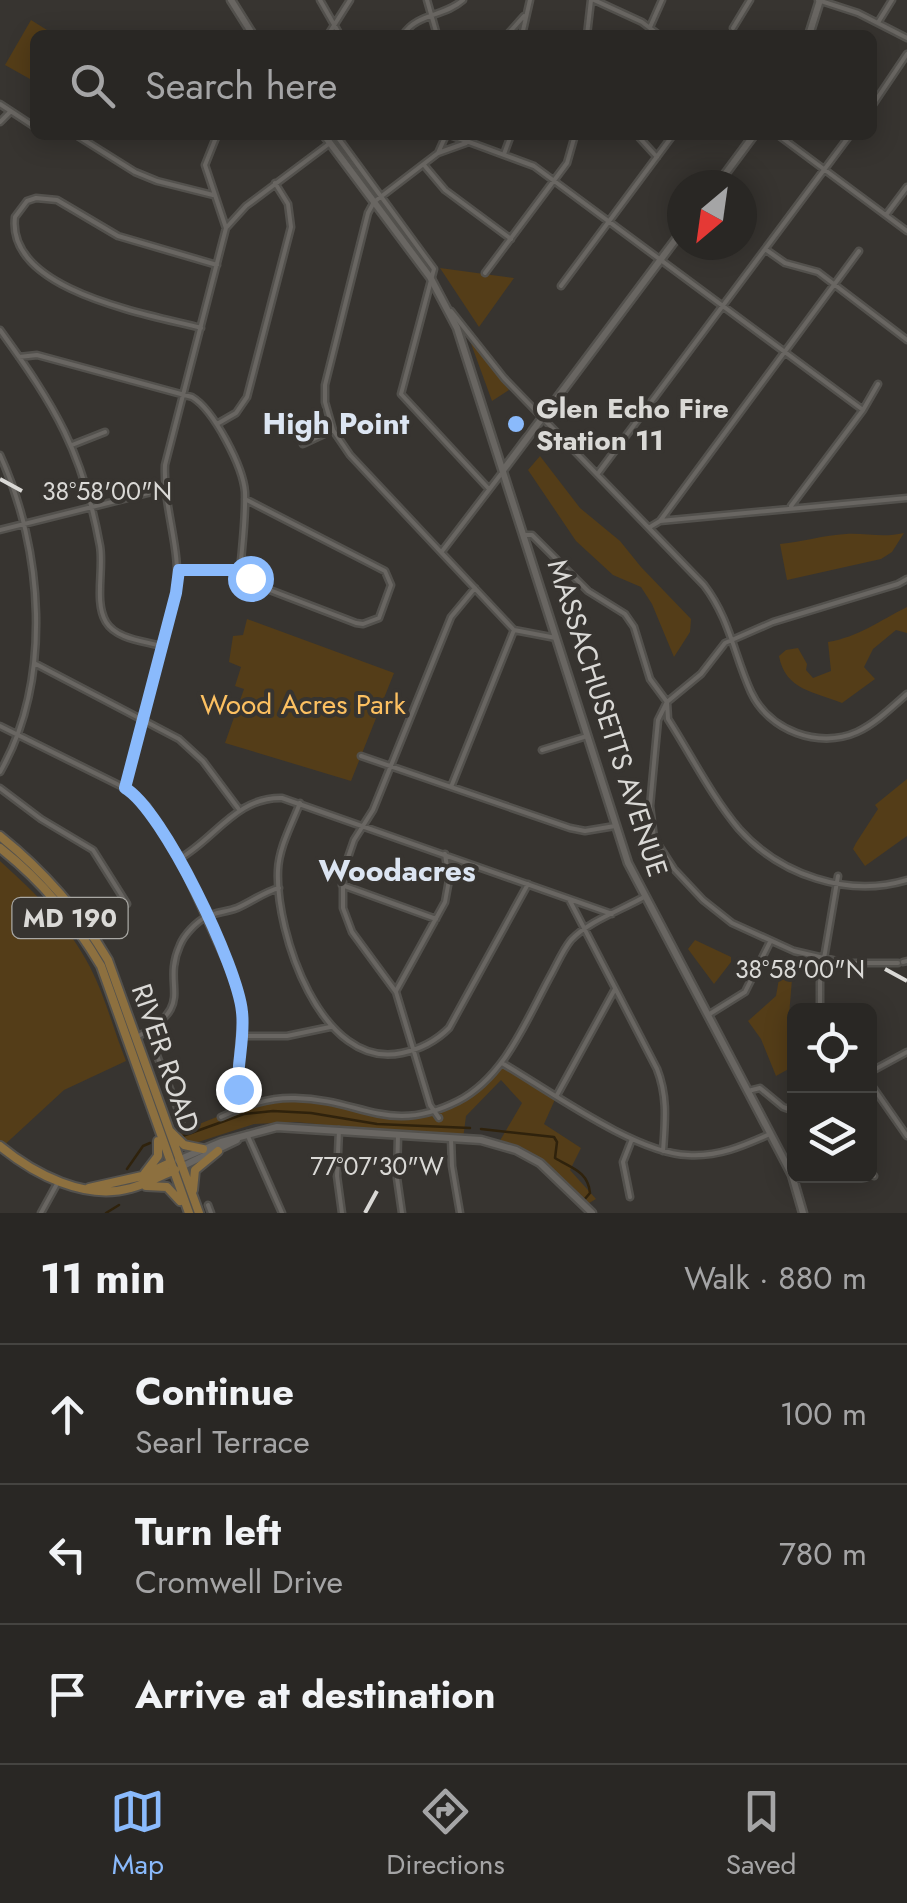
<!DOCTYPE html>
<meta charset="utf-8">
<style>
body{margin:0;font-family:Jost,sans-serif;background:#353331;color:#f1f3f6}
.controls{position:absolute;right:30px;bottom:30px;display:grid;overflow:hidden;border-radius:15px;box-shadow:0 5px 25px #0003}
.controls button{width:90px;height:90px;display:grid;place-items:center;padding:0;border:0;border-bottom:2px solid #454441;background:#292724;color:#f1f3f6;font:50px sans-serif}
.compass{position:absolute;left:667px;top:170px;width:90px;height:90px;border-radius:50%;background:#292724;box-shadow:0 5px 25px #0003;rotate:209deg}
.stop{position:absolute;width:30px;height:30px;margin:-22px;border:8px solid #8abafc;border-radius:50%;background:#fff}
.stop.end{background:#8abafc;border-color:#fff;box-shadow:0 2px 10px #0008}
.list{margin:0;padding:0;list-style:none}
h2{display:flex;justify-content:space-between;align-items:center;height:130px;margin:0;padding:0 40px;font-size:42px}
h2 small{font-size:32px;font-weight:400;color:#a5a5a6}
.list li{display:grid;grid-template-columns:65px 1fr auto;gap:30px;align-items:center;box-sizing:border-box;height:140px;padding:0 40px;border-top:2px solid #454441}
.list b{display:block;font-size:38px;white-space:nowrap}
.list p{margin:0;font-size:32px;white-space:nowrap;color:#a5a5a6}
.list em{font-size:32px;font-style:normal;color:#a5a5a6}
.icon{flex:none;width:55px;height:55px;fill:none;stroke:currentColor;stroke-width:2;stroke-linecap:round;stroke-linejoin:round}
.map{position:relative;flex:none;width:907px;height:1213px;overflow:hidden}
.search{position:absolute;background:#292724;box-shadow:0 5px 25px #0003;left:30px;right:30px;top:30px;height:110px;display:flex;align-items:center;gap:25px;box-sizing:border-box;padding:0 35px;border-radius:15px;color:#a5a5a6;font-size:38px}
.sheet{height:550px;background:#292724}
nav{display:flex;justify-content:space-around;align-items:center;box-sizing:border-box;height:140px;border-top:2px solid #454441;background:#292724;font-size:28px;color:#a5a5a6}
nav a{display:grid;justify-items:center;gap:5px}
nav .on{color:#8abafc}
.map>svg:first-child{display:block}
.green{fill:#543d18}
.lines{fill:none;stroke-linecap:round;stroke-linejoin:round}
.stream{stroke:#2f220c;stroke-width:2.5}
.street-casing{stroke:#53514d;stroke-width:9}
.secondary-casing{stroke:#53514d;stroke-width:11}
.primary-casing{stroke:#53514d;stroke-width:12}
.street{stroke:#696662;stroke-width:4}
.secondary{stroke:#696662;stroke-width:6}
.primary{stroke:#8d703f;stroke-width:8}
.route{stroke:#8abafc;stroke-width:12}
.ticks{fill:none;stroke:#dad9d6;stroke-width:4}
.poi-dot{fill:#8abafc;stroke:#373430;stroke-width:4}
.labels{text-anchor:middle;stroke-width:8;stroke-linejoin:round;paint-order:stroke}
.shield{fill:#373430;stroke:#a9a8a4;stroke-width:2.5}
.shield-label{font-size:25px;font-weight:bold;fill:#dad9d6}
.poi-label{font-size:28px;font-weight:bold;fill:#dad9d6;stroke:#373430;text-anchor:start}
.park-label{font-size:28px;fill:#fcc061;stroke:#373430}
.street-label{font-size:28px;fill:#dad9d6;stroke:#373430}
.neighbourhood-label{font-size:30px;font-weight:bold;fill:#dce5f2;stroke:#373430}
.ticks-label{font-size:25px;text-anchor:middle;fill:#dad9d6;stroke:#373430;stroke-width:8;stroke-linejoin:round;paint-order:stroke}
</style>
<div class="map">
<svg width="907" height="1213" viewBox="0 0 907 1213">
<rect width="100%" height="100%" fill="#373430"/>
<path class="green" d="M 31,20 L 55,35 L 35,35 L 35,70 L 30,79 L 5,65 Z
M 440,268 L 514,278 L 479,327 Z
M 469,338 L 509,390 L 492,401 Z
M 540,456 L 580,508 L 620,541 L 641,567 L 691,619 L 690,632 L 674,657 L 652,604 L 641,587 L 613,575 L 576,541 L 528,470 Z
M 904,533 L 892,552 L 881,559 L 787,580 L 780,544 C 802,542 824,535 846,534 C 867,533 883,538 904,533 Z
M 907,607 L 907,633 L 896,630 L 873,649 L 864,667 L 875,679 L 842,703 C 815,692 785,690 779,656 L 786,650 L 798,648 L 807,664 L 806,670 L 813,678 L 831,671 L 828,642 C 858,637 879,621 907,607 Z
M 247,619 L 394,673 L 351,781 L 225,743 L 244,689 L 235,686 L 241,667 L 229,662 L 233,636 L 243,635 Z
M 907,779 L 907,836 L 865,866 L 853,849 L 856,843 L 878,809 L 875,805 Z
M 0,861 C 35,893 68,924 90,967 C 105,996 114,1031 126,1061 L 64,1090 L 0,1149 Z
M 695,940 L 731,957 L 731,962 L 714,984 L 688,949 Z
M 780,973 L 792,979 L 789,1016 L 794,1066 L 776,1076 L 761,1039 L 748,1021 L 776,996 Z
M 502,1063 L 557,1095 L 544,1124 L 581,1148 L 570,1170 L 596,1199 L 584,1206 L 540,1163 L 498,1144 L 522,1103 L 501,1080 L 466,1116 L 463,1139 L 296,1122 L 254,1124 L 192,1144 L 183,1141 L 176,1133 C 209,1121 244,1104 279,1099 C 305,1096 331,1103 356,1110 C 419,1128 458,1108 502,1063 Z"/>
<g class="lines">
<path class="stream" d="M 481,1129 L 554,1137 L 557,1142 L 555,1158 C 571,1168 588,1171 590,1193 L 584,1200
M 180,1137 L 244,1114 L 273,1111 L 311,1113 L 377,1124 L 470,1128
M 127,1169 L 143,1146 L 150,1143
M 106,1213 L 119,1205"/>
<defs>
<path id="street" d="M 320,0 L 340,35
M 427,0 L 437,35
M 594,0 L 642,22 L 659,35
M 818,0 L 858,13 L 907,38
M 879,21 L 892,0
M 650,27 L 662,0
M 733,28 L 750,0
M 328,35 L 350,0
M 403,35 C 417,13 444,17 463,0
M 507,35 L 524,16
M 522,35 L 530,0
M 587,35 L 591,0
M 0,104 L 35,127
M 872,106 L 907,54
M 0,122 L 10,112
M 76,135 L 135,172 L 157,181 L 213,195
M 217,135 L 205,165 L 226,228
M 336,135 L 434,269 L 401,394 L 489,489
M 446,135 L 438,153 L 374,202 L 368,213 L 325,385 L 325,402 L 333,430 L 350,455 L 514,630 L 556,638
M 450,135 L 534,166 L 863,410
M 637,135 L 657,157
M 778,135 L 907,231
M 438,153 L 466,143
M 504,154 L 511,135
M 424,165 L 445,190 L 511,239
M 886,215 L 907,187
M 765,249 L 785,263 L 818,272 L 907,340
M 485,273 L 567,163 L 575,135
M 561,286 L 673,135
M 451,311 L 504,378 L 704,585 C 730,619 734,655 751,692 C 769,731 819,749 857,732 C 876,723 892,707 907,694
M 201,328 C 148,314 6,291 15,217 L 27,201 L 36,198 L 57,200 L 118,236 L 217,265
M 0,330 C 55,406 83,452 100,546 C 104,569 94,602 106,622 C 116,639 144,641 161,646
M 19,357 L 37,355 L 192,397 C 214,410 243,467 245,492 C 246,518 242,546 240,572
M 217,424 L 236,413 L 247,397 L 291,227 L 288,204 L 275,183
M 303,444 L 333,430
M 72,445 L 105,432
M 0,455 C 43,549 53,679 0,772
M 599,472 L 850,135
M 791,506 L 863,410 L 878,384
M 660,521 L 859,251
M 650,527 L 660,521 L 907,498
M 0,530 L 164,489
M 524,535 L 532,535 L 588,591 L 625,614 L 634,627 L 650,679 L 667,702 L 668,719 C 691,755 712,797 739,829 C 780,875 848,898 907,880
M 443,550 L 501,474
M 179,570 L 237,570 L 262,587 L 356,623 L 363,624 L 379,618 L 391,585 L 385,571 L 245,499
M 34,663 L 179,739 L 203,761 L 238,808
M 0,726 L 125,788 L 147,806 L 179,859 L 238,988 L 242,1013 L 237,1073 L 241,1108
M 542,750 L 587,736
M 361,756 L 570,828 L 585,831 L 615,826
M 451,787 L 514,630
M 0,788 L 41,819 L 93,850 L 127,904
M 125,788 L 176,593 C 182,550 163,509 165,465 L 226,228 L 246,206 L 330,143
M 300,803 C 292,824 279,847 278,870 C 275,932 321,1071 402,1053 C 421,1049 435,1042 449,1028 L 528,884
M 179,859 C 216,838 236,797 282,798 L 612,914
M 342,885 L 436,919
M 569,899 L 657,1069 C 668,1097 665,1122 663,1151
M 903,962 L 907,961
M 898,963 L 845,963 L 794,951 L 732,923 L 703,900 L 674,869 L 654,838 L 650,806 L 658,720 L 667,702 L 701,674 L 725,643 L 773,622 L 898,584 L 907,579
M 396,991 L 445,902 L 449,880 L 445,854
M 820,1011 L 820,982 L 838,876
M 708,1015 L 745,992 L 770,942
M 157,1025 L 161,1037 L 156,1053 L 182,1120
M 241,1036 L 287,1036 L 330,1027
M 137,1037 C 199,1003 160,989 180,945 C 184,935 196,922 206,917 C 215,912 227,912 237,908 C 251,902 264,892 279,888
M 502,1063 C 550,1091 635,1153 688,1155 C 718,1157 743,1146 770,1134
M 870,1072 L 907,1052
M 870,1083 L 907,1136
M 748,1091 L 760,1088 L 783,1107 L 794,1111
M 557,1095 L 615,989
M 221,1117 C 245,1106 268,1097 295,1098 C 361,1099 389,1136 458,1101 C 506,1076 527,1018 552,973 C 558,962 563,950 571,940 C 589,921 621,910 644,897
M 439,1118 L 430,1105 L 396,992 L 352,932 L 343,908 L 343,872 L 354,840 L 373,810 L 451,617 L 475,588
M 339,1130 L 337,1176 L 342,1213
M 247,1134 L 282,1213
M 398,1135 L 397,1178 L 402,1213
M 451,1138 L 452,1166 L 460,1213
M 870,1173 L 874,1176
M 630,1197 L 623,1162 L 632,1139
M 208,1205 L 211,1213
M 41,1213 L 58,1182"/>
<path id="secondary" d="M 231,0 L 253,35
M 809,35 L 820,0
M 324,135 L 430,277 L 457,328 L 628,863 L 792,1175 L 803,1213
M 717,185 L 754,135
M 504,469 L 682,231
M 178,1160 L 221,1142 L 277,1127 L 481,1140 L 516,1150 L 540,1163 L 592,1213
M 181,1167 L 237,1140"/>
<path id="primary" d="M 0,836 C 45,872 79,911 108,960 L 199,1213
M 0,848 C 43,882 73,919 101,966 L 189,1213
M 170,1131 L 184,1145 L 203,1149
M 0,1146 C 34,1174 85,1201 131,1188 C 146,1184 160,1176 175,1170
M 145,1173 L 158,1156 L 158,1141
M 146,1186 L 167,1187 L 180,1201
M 89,1188 L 142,1176 L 170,1163
M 193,1190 L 195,1170 L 218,1151"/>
</defs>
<use href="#street" class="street-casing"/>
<use href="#secondary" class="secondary-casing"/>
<use href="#primary" class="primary-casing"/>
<use href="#street" class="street"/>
<use href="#secondary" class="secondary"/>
<use href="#primary" class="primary"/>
</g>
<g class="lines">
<path class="route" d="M 238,1089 C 237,1063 245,1037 242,1012 C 238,967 163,810 125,788 L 176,593 L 179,570 L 234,570 L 250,578"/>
</g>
<path class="ticks" d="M 0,479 L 22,491M 885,969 L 907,981M 365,1213 L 377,1191"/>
<circle class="poi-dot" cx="516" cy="424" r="10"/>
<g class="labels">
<rect class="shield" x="12.5" y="898" width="115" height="40" rx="8"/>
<g class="shield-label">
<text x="70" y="927">MD 190</text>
</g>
<g class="poi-label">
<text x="536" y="418">Glen Echo Fire<tspan x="536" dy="32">Station 11</tspan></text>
</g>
<g class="park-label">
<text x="303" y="714">Wood Acres Park</text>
</g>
<g class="street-label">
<text transform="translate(608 718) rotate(72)" y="10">MASSACHUSETTS AVENUE</text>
<text transform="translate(166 1058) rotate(71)" y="10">RIVER ROAD</text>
</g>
<g class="neighbourhood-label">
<text x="336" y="434">High Point</text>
<text x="397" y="881">Woodacres</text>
</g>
</g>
<g class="ticks-label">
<text x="107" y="500">38°58'00"N</text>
<text x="800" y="978">38°58'00"N</text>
<text x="377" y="1175">77°07'30"W</text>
</g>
</svg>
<div class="controls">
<button><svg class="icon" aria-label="locate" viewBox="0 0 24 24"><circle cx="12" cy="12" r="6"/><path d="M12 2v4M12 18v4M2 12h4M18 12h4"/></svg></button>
<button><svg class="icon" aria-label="layers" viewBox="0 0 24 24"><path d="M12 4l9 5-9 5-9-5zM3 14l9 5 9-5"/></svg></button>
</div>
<svg class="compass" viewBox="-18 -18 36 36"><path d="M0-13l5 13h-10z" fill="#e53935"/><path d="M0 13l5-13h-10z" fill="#a5a5a6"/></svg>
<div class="stop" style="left:250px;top:578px"></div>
<div class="stop end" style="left:238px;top:1089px"></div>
<div class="search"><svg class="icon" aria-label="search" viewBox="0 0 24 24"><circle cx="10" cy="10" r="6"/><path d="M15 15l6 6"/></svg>Search here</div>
</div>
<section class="sheet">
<h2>11 min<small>Walk · 880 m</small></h2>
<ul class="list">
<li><svg class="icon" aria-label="ahead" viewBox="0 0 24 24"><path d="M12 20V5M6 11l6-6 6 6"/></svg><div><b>Continue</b><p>Searl Terrace</p></div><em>100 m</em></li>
<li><svg class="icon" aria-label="left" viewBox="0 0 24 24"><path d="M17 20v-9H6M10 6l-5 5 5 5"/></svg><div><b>Turn left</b><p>Cromwell Drive</p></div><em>780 m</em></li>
<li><svg class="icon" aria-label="arrive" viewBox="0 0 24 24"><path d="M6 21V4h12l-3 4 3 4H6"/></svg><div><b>Arrive at destination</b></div></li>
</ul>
</section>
<nav>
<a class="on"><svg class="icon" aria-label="map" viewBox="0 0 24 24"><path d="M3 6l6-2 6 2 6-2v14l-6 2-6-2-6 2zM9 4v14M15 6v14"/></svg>Map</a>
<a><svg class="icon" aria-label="directions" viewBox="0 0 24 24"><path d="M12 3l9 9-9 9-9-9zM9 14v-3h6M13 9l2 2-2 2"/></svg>Directions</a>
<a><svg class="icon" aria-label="saved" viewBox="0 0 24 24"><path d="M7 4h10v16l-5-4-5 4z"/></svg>Saved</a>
</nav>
